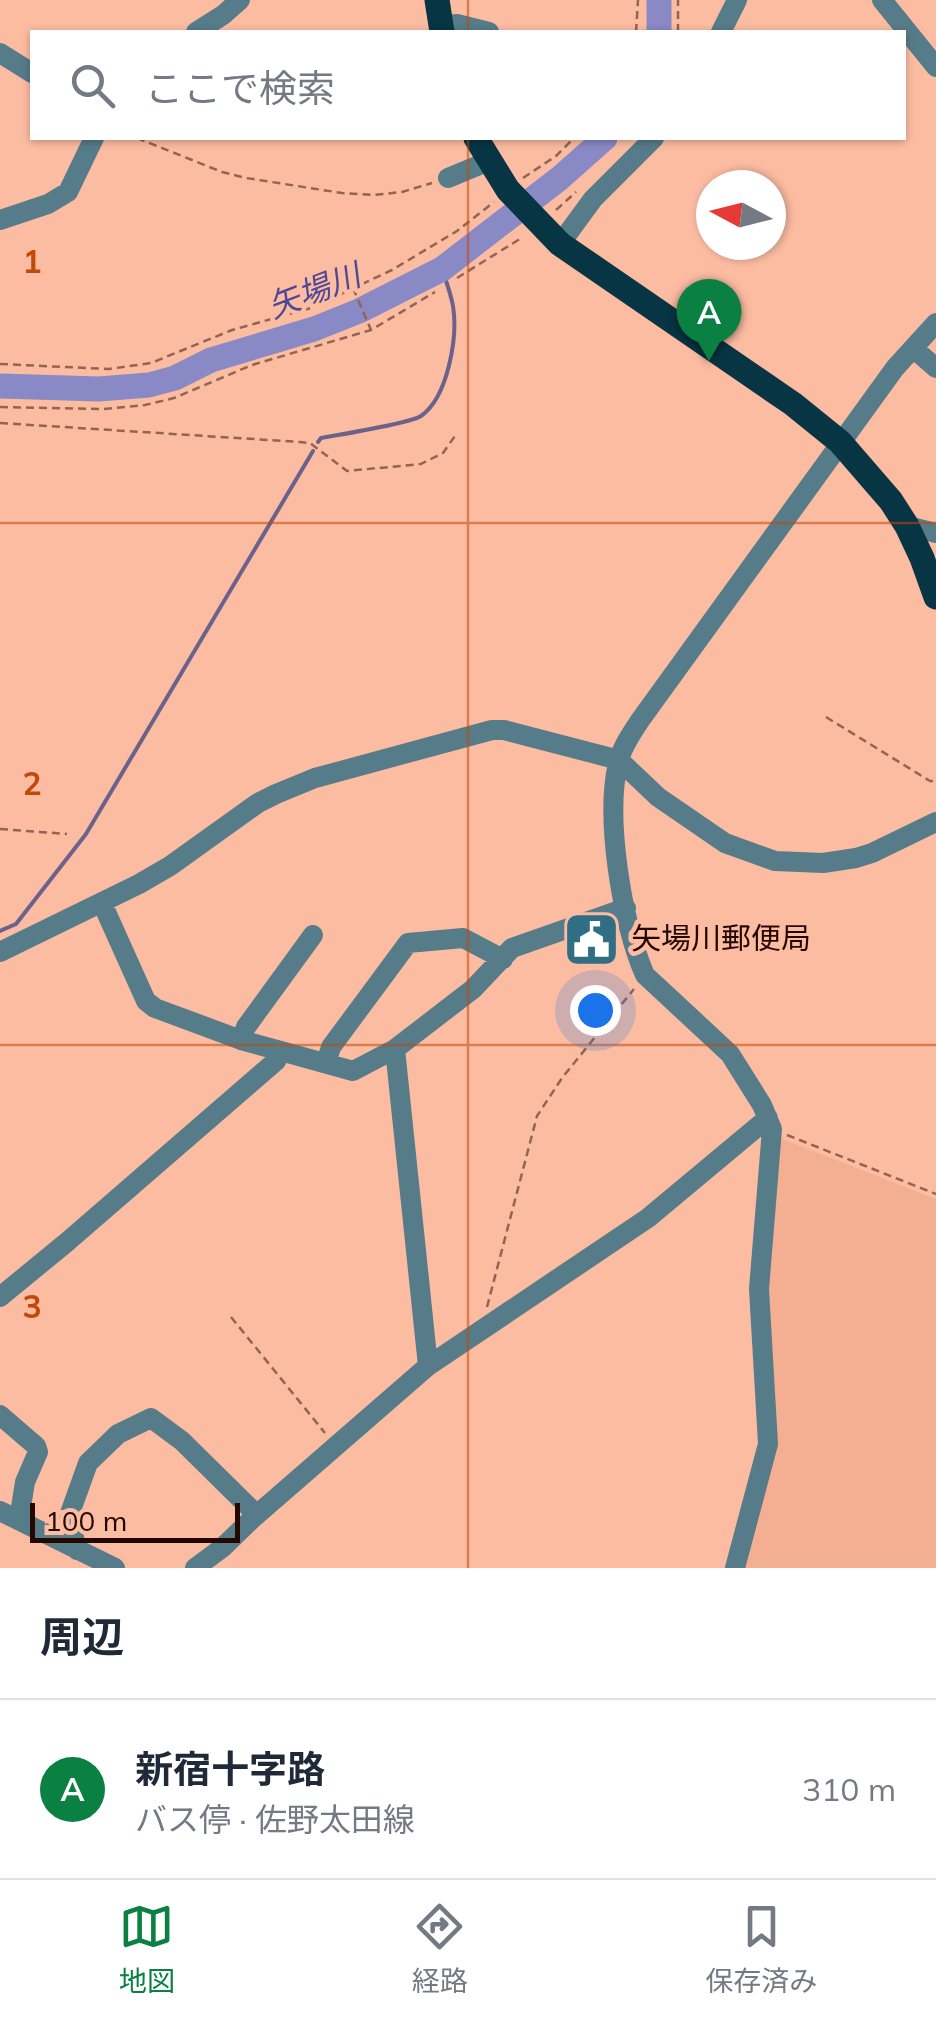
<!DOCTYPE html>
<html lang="ja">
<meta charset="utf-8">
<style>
body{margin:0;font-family:Mulish,"Noto Sans JP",sans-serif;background:#f6f6f7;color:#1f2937}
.compass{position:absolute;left:696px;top:170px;width:90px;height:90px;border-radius:50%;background:#fff;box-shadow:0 2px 8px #0004;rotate:277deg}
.scale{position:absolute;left:30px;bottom:25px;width:210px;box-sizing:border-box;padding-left:10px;border:5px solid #240800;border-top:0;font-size:28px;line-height:35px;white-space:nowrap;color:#240800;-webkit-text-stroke:8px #fcbca2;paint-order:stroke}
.you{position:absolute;left:595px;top:1010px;width:35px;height:35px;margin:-25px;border:8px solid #fff;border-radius:50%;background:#1a73e8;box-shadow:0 0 0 15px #1a73e833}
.badge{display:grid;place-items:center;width:65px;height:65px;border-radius:50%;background:#0b8043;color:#fff;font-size:32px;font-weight:700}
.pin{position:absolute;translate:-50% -82px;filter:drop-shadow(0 2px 5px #0008)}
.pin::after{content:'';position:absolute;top:52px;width:35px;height:30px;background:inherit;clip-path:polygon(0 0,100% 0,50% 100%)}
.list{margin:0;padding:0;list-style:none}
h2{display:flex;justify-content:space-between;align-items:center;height:130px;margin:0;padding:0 40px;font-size:42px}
h2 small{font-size:32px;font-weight:400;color:#747a83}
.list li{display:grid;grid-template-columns:65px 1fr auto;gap:30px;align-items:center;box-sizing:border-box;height:180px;padding:0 40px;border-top:2px solid #e0e1e3}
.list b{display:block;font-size:38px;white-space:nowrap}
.list p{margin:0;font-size:32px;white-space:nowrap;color:#747a83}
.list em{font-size:32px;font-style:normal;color:#747a83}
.icon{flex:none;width:55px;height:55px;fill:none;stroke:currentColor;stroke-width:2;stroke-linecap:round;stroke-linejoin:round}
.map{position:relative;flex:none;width:936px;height:1568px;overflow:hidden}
.search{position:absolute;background:#fff;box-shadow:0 2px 8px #0004;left:30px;right:30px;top:30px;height:110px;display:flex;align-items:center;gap:25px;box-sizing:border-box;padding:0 35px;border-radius:0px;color:#747a83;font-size:38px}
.sheet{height:310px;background:#fff}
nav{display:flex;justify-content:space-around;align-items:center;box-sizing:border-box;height:140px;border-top:2px solid #e0e1e3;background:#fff;font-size:28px;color:#747a83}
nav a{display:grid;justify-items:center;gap:5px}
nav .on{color:#0b8043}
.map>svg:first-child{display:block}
.built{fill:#f4af92}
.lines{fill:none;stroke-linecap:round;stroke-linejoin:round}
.stream{stroke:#6b628b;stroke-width:4}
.river{stroke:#8989c6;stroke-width:25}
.building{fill:#d98d6d}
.path{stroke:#926452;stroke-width:2.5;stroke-dasharray:8 5;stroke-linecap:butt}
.minor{stroke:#577c89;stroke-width:20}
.major{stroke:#073543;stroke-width:25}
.grid{fill:none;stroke:#c1490a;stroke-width:2.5;stroke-opacity:0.55}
.labels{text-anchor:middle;stroke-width:9;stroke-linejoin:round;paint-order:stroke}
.poi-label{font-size:30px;fill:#240800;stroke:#fcbca2;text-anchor:start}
.water-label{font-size:32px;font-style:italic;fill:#4e4995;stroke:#fcbca2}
.grid-label{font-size:32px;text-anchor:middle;font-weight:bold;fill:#c1490a;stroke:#fcbca2;stroke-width:9;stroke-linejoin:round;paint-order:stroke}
</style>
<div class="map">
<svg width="936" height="1568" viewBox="0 0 936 1568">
<rect width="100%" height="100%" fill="#fcbca2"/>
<path class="built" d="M 775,1136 L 936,1199 L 936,1568 L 743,1568 L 775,1442 L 766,1289 Z"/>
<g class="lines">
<path class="stream" d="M 318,442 L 321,438 C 338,435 411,423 421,416 C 448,397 458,337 453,306 C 451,294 446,281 442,269
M 0,931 L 16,924 L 86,834 L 313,451"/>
<path class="river" d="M 659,32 L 659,0
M 0,386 L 99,389 L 149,385 L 175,378 L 211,360 L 314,329 L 359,311 L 442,269 L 560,178 L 605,138"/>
</g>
<path class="building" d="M 607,929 L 611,946 L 580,954 L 576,940 Z"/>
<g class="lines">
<path class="path" d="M 636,32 L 638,0
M 678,32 L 678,0
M 137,138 L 222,172 L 246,178 L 342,193 L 374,195 L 402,192 L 432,183
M 523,178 L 556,156 L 574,138
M 556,210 L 576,192
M 457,278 L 523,237
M 353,288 L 371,330
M 0,364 L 109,369 L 151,363 L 232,330 L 311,308 L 392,270 L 457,231 L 494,202
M 0,407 L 104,409 L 145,405 L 174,398 L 252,365 L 371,330 L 435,292
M 0,423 L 300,442 L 310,443 L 347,471 L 421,464 L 443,453 L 457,433
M 826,717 L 930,781 L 936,781
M 0,829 L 67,834
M 787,1135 L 936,1194
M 487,1307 L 537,1116 L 562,1078 L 634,989
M 231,1317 L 325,1433"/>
<path class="minor" d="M 882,0 L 936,67
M 441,26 L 457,24 L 489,32
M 196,32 L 223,15 L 240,0
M 721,32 L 737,0
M 0,53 L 32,73
M 448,178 L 489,161
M 0,220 L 48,204 L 68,192 L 94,138
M 560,244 L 593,199 L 654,138
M 913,348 L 936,368
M 907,526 L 936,533
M 102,903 L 146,1001 L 155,1008 L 241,1040 L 353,1071 L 395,1049 L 473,989 L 512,948 L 626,908
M 0,952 L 139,884 L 170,866 L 258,803 L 276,794 L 315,778 L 492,730 L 504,730 L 619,760 L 658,797 L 725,843 L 775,861 L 823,863 L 856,858 L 872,853 L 936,822
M 241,1040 L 246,1027 L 313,935
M 395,1049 L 428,1366
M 326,1063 L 331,1047 L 408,943 L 463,938 L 503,959
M 0,1297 L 67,1242 L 276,1061 L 281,1051
M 0,1415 L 36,1446 L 38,1452 L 25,1482 L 19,1520
M 0,1511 L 115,1568
M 77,1550 L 69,1516 L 88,1463 L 118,1434 L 151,1418 L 182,1441 L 257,1515
M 195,1568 L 222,1548 L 252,1519 L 428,1366 L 648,1218 L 768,1118
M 735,1568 L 768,1444 L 759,1289 L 772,1129 L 762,1105 L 730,1054 L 645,975 C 622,924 604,814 619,760 C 623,745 633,731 641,719 L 895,368 L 936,323"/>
<path class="major" d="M 437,0 L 442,32
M 476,138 L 508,190 L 560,244 L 793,404 L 840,442 L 891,501 L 907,526 L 922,558 L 936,597"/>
</g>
<path class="grid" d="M 468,0 L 468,32M 468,138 L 468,1568M 0,523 L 936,523M 0,1045 L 936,1045"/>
<defs>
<symbol id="civic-square" viewBox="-11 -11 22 22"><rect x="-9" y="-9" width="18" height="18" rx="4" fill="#2f6e83" stroke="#fcbca2"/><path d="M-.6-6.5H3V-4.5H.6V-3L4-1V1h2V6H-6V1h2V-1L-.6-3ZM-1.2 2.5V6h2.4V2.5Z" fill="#fff"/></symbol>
</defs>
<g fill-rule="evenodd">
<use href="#civic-square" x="560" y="908" width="63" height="63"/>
</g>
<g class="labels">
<g class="poi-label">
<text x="631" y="949">矢場川郵便局</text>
</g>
<g class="water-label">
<text transform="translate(314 291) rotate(-21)" y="11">矢場川</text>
</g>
</g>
<g class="grid-label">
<text x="32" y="273">1</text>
<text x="32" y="795">2</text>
<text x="32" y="1318">3</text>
</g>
</svg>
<svg class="compass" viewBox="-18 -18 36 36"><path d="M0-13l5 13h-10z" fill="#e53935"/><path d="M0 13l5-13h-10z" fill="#747a83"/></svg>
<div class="scale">100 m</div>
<div class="you"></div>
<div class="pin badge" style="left:709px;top:361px">A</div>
<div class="search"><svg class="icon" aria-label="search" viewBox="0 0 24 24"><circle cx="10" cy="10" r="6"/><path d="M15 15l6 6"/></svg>ここで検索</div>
</div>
<section class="sheet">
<h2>周辺<small></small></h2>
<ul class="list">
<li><span class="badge">A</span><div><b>新宿十字路</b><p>バス停 · 佐野太田線</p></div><em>310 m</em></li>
</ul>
</section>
<nav>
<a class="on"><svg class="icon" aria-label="map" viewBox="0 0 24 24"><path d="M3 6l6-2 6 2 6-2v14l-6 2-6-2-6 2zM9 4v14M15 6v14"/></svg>地図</a>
<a><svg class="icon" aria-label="directions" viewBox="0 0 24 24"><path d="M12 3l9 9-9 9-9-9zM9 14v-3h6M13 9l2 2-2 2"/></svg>経路</a>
<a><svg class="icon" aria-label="saved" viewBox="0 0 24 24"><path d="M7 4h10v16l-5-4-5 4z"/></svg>保存済み</a>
</nav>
